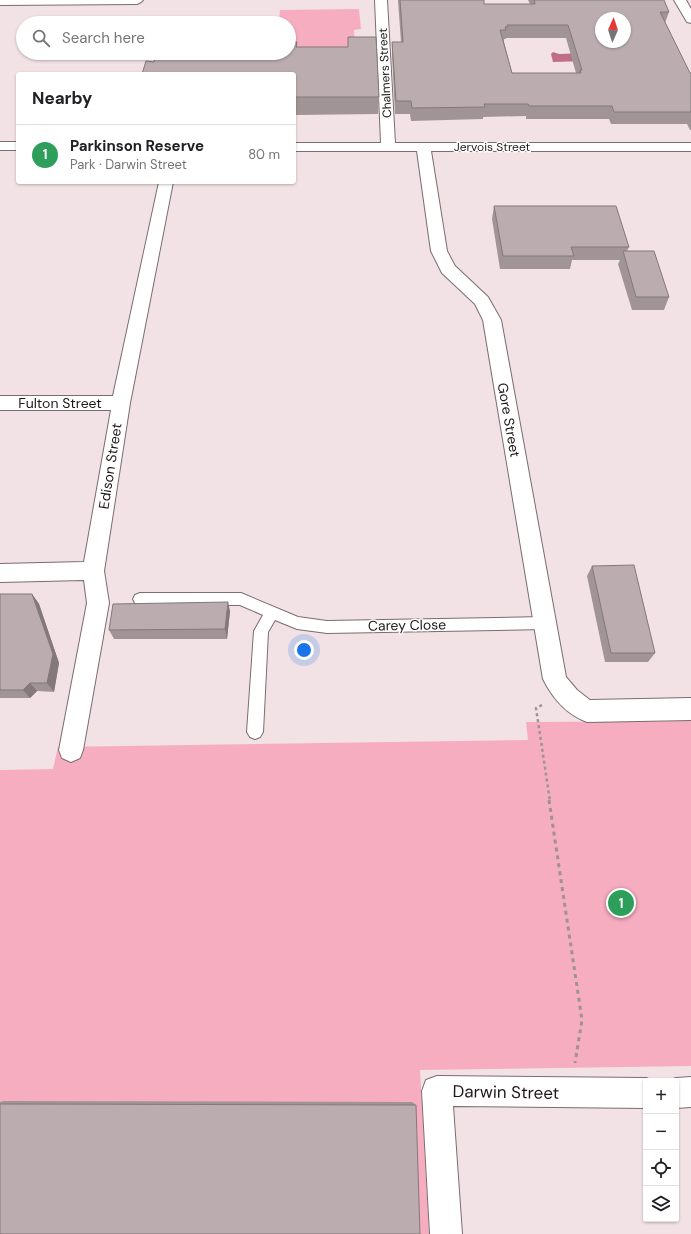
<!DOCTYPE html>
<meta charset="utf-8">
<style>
body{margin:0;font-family:"DM Sans",sans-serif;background:#f2f2f2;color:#202124}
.controls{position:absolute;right:12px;bottom:12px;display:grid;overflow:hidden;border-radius:4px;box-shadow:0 1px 3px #0004}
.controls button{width:36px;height:36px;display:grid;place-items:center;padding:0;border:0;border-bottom:1px solid #e0e0e0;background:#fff;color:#202124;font:20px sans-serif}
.compass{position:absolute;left:595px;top:12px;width:36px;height:36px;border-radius:50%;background:#fff;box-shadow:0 1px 3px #0004;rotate:3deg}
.you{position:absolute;left:304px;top:650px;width:14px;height:14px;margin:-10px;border:3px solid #fff;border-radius:50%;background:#1a73e8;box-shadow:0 0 0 6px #1a73e833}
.badge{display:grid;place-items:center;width:26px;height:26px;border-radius:50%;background:#0f766e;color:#fff;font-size:13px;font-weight:700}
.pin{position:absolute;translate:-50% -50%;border:2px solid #fff;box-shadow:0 1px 4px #0006}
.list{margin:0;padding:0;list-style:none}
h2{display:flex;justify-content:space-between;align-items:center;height:52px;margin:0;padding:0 16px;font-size:17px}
h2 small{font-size:13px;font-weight:400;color:#757577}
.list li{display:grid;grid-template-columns:26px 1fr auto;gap:12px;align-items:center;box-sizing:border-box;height:60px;padding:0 16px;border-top:1px solid #e0e0e0}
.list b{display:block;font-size:15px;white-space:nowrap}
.list p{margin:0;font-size:13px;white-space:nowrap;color:#757577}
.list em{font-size:13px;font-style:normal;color:#757577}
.icon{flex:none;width:22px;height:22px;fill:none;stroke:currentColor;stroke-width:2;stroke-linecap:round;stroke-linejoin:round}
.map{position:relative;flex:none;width:691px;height:1234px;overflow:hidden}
.search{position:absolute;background:#fff;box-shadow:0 1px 3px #0004;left:16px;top:16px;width:280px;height:44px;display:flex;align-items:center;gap:10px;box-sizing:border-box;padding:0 14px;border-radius:22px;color:#757577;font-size:15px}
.panel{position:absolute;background:#fff;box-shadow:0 1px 3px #0004;left:16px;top:72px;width:280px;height:112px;border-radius:4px}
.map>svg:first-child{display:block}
.green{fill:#f6adc0}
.water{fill:#bf6f85}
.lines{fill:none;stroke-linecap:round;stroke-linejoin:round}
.service-casing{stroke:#7a6c70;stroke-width:2}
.minor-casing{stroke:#7a6c70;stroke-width:2}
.path-far1{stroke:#9e9295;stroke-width:2.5;stroke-dasharray:3 3;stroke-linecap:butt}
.path{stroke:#9e9295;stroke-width:3;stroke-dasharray:4 4;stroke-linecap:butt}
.service{fill:#fff;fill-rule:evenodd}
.minor{fill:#fff;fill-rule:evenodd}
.wall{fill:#a19497;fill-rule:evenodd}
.shaded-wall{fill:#83787b}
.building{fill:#bbacb0;stroke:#83787b;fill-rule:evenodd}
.labels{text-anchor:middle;stroke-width:3;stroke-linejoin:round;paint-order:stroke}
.far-street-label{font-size:12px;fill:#1e1819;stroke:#fff}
.street-label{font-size:14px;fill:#1e1819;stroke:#fff}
.near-street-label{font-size:17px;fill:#1e1819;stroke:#fff}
</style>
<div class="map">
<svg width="691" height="1234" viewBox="0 0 691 1234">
<rect width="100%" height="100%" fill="#f2e2e6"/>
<path class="green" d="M 359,9 L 361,29 L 354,30 L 355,49 L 289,49 L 289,23 L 279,23 L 280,10 Z
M 691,721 L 691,1066 L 420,1070 L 429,1234 L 0,1234 L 0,770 L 53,769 L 58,747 L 528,740 L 526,722 Z"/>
<path class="water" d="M 553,52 L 559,54 L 583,53 L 586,61 L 553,62 L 551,54 Z"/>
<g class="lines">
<defs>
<path id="service" d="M 140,593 L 241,593 L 298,617 L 327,621 L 545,617 L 550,619 L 552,623 L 550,627 L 545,629 L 327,633 L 297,629 L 275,620 L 268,632 L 263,732 L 260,737 L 255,739 L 250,737 L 247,732 L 254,631 L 263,615 L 240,605 L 140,605 L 135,603 L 133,599 L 135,595 Z"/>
<path id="minor" d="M 0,0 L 143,0 L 141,2 L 137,4 L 0,5 Z
M 375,0 L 387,0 L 395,143 L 691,143 L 691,151 L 431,151 L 447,251 L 455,266 L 488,297 L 501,320 L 566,677 L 577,690 L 590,700 L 691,698 L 691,720 L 587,722 C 566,714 553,699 543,679 L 483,320 L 475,304 L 442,273 L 431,251 L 417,151 L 294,151 L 294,143 L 381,143 Z
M 674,0 L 686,0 L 691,9 L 691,23 L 687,22 Z
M 0,142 L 18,142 L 18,150 L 0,150 Z
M 159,182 L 173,182 L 130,403 L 104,571 L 109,603 L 83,750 L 80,758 L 71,762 L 62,758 L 59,750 L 87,603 L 84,580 L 0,582 L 0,564 L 84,562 L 111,410 L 0,410 L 0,396 L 113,396 Z
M 437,1076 L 646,1078 L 653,1081 L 646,1081 L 646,1108 L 453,1106 L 462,1234 L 430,1234 L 422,1091 L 426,1080 Z
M 691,1077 L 691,1107 L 676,1108 L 676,1081 L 669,1081 L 676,1078 Z"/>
</defs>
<use href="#service" class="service-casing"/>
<use href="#minor" class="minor-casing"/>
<path class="path-far1" d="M 542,705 L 536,708 L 550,801"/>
<path class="path" d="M 549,800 L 582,1020 L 575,1063"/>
<use href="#service" class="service"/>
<use href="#minor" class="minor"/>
</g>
<path class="wall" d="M 398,0 L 484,0 L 484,4 L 530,4 L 528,0 L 664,0 L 669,12 L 665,23 L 690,73 L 691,73 L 691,130 L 690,130 L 687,124 L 611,124 L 609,119 L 526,119 L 526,116 L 483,117 L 483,119 L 411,121 L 410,114 L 395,114 L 392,54 L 392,42 L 401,42 ZM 506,38 L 566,38 L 576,73 L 512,73 L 504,42 L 504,39 L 506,39 Z
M 297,42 L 297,47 L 379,97 L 378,114 L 296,115 L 296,118 L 294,118 L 294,74 L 154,62 Z
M 494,206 L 629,247 L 627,251 L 669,297 L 664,310 L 632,310 L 618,264 L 620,260 L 572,260 L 570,269 L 500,269 L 492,219 Z
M 592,566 L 655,653 L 648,662 L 605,662 L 587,576 Z
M 0,594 L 32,594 L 39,604 L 59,663 L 54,692 L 37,691 L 30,698 L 0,698 Z
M 230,611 L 227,639 L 114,639 L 109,630 Z
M 4,1101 L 412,1102 L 416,1105 L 0,1104 L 0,1102 Z"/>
<path class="shaded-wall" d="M 295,97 L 296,115 L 296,118 L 295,101 Z
M 32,594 L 39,604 L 59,663 L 54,692 L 47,683 Z
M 228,602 L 230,611 L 227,639 L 225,629 Z
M 30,683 L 37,691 L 30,698 L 23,690 Z"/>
<path class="building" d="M 400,0 L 484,0 L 484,4 L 535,4 L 534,0 L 664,0 L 669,12 L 660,12 L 690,73 L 691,73 L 691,112 L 614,112 L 612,106 L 529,106 L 528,104 L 484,104 L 485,107 L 412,108 L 411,101 L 396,101 L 392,42 L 403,42 ZM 601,18 L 625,18 L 625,42 L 601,42 ZM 507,25 L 568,25 L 582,70 L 580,70 L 581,73 L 512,73 L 500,30 L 506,30 L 505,27 L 508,27 Z
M 348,37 L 376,37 L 379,97 L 295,97 L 295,101 L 294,101 L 294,74 L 142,74 L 146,61 L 154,62 L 156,53 L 289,53 L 289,42 L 297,42 L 296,47 L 348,47 Z
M 494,206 L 616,206 L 629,247 L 571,247 L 574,256 L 503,256 Z
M 623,251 L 654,251 L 669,297 L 636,297 Z
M 634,565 L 655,653 L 611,653 L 592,566 Z
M 0,594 L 32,594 L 53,654 L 47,683 L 30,683 L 23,690 L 0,690 Z
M 228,602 L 225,629 L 109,630 L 113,604 Z
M 0,1104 L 416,1105 L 420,1234 L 0,1234 Z"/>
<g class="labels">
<g class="far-street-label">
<text transform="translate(385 73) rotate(-93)" y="4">Chalmers Street</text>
<text x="492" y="151">Jervois Street</text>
</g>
<g class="street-label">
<text x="60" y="408">Fulton Street</text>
<text transform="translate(509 420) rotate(80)" y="5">Gore Street</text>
<text transform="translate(110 466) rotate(-81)" y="5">Edison Street</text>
<text transform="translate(407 625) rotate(-1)" y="5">Carey Close</text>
</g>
<g class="near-street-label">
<text transform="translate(506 1092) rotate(1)" y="6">Darwin Street</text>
</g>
</g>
</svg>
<div class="controls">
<button>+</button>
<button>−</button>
<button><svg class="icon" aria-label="locate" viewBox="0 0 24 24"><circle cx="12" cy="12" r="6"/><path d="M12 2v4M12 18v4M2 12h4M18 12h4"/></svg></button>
<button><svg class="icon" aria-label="layers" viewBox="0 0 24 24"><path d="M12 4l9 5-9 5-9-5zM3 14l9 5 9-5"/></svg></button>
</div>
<svg class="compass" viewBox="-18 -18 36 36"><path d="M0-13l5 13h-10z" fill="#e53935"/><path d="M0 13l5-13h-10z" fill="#757577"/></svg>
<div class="you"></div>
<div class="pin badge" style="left:621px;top:903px;background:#2e9e5b">1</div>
<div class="search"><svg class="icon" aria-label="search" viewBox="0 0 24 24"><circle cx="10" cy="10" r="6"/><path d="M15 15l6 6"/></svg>Search here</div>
<section class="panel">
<h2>Nearby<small></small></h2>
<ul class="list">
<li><span class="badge" style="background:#2e9e5b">1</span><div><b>Parkinson Reserve</b><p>Park · Darwin Street</p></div><em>80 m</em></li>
</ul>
</section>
</div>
